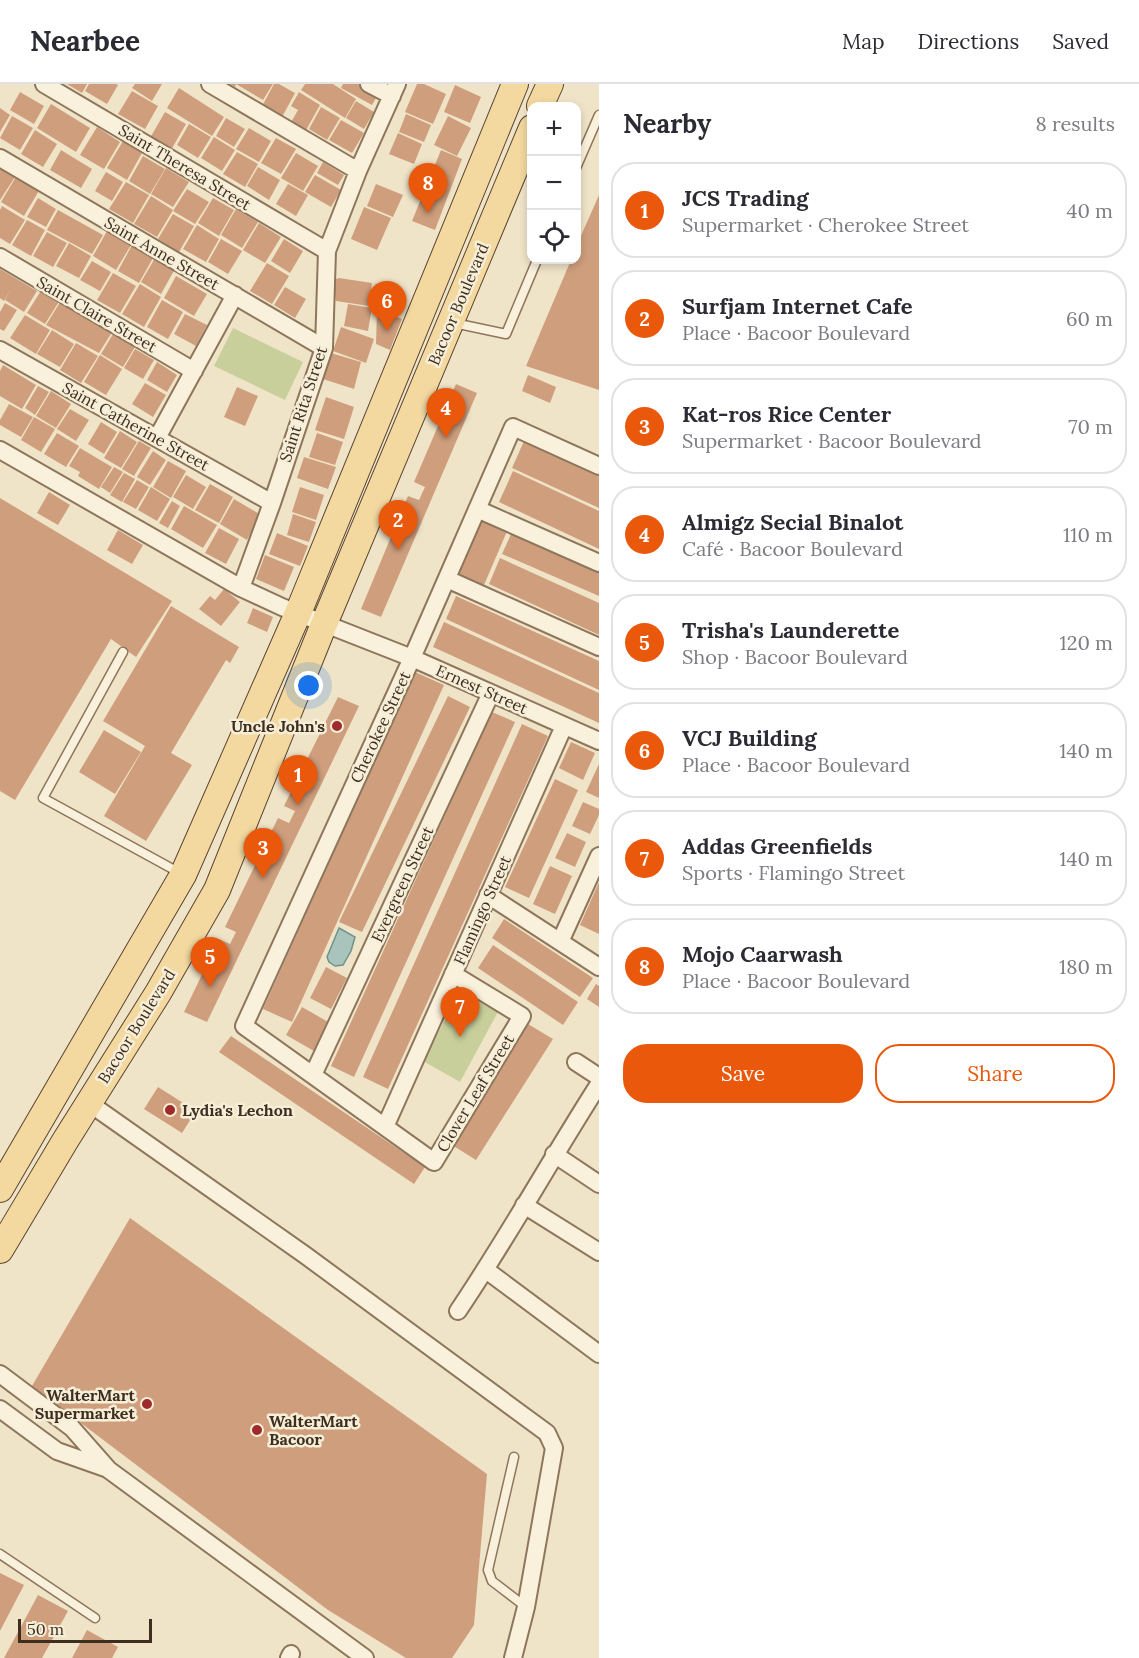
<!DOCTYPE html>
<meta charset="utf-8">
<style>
body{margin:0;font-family:Lora,serif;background:#f2f2f3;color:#2b2b33}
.controls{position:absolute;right:18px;top:18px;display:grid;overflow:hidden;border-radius:12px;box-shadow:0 3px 9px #0003}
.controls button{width:54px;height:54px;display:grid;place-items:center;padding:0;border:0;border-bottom:2px solid #e1e1e2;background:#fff;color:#2b2b33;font:30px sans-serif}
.scale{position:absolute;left:18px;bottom:15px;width:134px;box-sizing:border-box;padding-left:6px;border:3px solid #3d2e20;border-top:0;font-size:16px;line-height:21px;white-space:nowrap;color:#3d2e20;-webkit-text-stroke:4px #f7eed8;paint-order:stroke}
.you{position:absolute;left:309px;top:602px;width:21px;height:21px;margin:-15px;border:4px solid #fff;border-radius:50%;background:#1a73e8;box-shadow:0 0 0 9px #1a73e833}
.badge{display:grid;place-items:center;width:39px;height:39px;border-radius:50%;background:#ea580c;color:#fff;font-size:20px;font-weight:700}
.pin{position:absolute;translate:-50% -50px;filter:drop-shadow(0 2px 3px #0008)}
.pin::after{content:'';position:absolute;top:32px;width:21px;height:18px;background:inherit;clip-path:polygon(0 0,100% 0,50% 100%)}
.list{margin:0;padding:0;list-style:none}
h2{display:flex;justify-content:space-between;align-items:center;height:78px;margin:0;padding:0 24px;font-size:26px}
h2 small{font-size:20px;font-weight:400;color:#7c7c81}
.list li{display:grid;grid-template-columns:39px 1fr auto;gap:18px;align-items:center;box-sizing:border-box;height:96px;margin:0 12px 12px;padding:0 12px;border:2px solid #e1e1e2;border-radius:24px}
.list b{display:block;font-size:22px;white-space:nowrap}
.list p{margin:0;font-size:20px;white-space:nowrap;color:#7c7c81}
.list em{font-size:20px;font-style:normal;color:#7c7c81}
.actions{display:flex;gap:12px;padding:18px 24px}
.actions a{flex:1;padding:14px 0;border:2px solid #ea580c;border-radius:24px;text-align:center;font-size:21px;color:#ea580c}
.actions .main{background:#ea580c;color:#fff}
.icon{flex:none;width:33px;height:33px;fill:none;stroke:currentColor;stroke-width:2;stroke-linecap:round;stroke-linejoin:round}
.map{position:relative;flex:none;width:599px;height:1574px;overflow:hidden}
header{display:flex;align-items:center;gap:36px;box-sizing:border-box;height:84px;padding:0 30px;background:#fff;border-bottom:2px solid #e1e1e2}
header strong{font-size:28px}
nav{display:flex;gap:33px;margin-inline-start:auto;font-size:21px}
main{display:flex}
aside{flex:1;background:#fff}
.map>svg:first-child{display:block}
.green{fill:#c9cf9b}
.water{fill:#a9c4bc;stroke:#6f938a;stroke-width:1.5}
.building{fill:#cf9f7d}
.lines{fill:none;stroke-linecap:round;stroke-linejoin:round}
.service-casing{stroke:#8d765c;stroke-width:11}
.minor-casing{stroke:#8d765c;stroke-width:20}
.primary-casing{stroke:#5b4430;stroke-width:28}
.service{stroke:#faf1dc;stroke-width:8}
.minor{stroke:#faf1dc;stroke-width:16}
.primary{stroke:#f3d9a0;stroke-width:26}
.poi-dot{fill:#9e2a2b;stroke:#f7eed8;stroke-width:2}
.labels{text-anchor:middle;stroke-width:5;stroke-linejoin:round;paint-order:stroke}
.street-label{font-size:16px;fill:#3d2e20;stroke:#f7eed8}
.poi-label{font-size:16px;font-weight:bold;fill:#3d2e20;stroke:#f7eed8;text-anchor:end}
</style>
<header>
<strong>Nearbee</strong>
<nav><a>Map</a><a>Directions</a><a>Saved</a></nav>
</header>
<main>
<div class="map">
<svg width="599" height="1574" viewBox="0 0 599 1574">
<rect width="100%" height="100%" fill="#f0e4c8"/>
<path class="green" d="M 233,244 L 303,278 L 285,316 L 214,282 Z
M 460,908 L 498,928 L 460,998 L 423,977 Z"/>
<path class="water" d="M 339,844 L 355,853 L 351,867 L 343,881 L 335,882 L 329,878 L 327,873 Z"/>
<path class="building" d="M 67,0 L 87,0 L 82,9 Z
M 89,0 L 116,0 L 118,1 L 107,20 L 85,7 Z
M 135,0 L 162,0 L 152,17 L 132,4 Z
M 230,0 L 273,0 L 263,16 L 236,0 L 235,3 Z
M 274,0 L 279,0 L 295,9 L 281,35 L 261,24 Z
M 305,0 L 333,0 L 356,15 L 345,34 L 301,6 Z
M 343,0 L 363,0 L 379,9 L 372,21 L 341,4 Z
M 417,0 L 424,0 L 446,10 L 433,40 L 405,28 Z
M 455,1 L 481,13 L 470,39 L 444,28 Z
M 179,4 L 224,33 L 212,52 L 167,24 Z
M 132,7 L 158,22 L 145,45 L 118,30 Z
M 20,8 L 44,22 L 34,40 L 10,26 Z
M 299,8 L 320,21 L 305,48 L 290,40 L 298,26 L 291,22 Z
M 356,17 L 374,28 L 364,45 L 346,34 Z
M 51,20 L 90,44 L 76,68 L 37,44 Z
M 321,23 L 340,34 L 327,56 L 309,45 Z
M 0,24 L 10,31 L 0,48 Z
M 165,28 L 186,40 L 171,66 L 150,54 Z
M 406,30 L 431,41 L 424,58 L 399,48 Z
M 12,32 L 33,44 L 20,66 L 0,54 Z
M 448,32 L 471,44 L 457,72 L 434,61 Z
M 226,34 L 245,45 L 234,63 L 216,52 Z
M 341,36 L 364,49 L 352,69 L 329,56 Z
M 189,40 L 211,53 L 198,74 L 177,61 Z
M 97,43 L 120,58 L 104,85 L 80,71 Z
M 249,44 L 271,57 L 259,78 L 236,65 Z
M 35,46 L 57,60 L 43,83 L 21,70 Z
M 398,49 L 422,60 L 414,80 L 389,70 Z
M 214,53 L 235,66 L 222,87 L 201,74 Z
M 276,54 L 296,65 L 281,90 L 261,79 Z
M 123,57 L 142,69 L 127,96 L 107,84 Z
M 61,66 L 92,85 L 81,104 L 50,86 Z
M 441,66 L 462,75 L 435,146 L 412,137 Z
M 237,68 L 258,80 L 245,103 L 223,90 Z
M 296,69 L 318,82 L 303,107 L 281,94 Z
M 143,72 L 165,85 L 150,110 L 129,97 Z
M 323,78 L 344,91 L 338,101 L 317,89 Z
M 258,83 L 280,96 L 269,116 L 247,102 Z
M 0,84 L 15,93 L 0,116 Z
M 166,84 L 189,98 L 173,123 L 151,110 Z
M 106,88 L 123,98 L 112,117 L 95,107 Z
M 17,91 L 40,105 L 24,132 L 1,118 Z
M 315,91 L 341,106 L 331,123 L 305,108 Z
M 126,98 L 149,111 L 133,139 L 109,125 Z
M 288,100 L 308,111 L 296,132 L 276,120 Z
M 376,100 L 403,111 L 393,133 L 367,122 Z
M 187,105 L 209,118 L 195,140 L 173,127 Z
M 599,111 L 599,306 L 526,282 L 571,176 L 576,176 L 576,163 Z
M 151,112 L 173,126 L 157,153 L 134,140 Z
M 38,114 L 56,125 L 46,143 L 27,133 Z
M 213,114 L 234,126 L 219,152 L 198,139 Z
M 2,122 L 25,136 L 10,160 L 0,154 L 0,126 Z
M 364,123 L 391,134 L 377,166 L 351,155 Z
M 236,125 L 258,138 L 242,164 L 221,151 Z
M 58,126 L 103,151 L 92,170 L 47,146 Z
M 173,130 L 194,142 L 179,168 L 158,155 Z
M 27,136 L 45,146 L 31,172 L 12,161 Z
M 259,139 L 281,153 L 265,179 L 243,166 Z
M 197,141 L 219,155 L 206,178 L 183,165 Z
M 107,147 L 131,161 L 116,186 L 93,172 Z
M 47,148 L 67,159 L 53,183 L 33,172 Z
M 221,155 L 242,167 L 228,190 L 208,178 Z
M 284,155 L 303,167 L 290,189 L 271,177 Z
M 69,159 L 91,172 L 79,194 L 56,182 Z
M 132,161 L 153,174 L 139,199 L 118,187 Z
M 155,174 L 175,185 L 161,210 L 141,198 Z
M 92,177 L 111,188 L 100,207 L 80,196 Z
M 267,179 L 289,192 L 272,220 L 250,207 Z
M 0,185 L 37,207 L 24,228 L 5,216 L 11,205 L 4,217 L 0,214 Z
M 113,189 L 136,202 L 120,229 L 97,216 Z
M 176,192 L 207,210 L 194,232 L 164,214 Z
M 339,194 L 372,199 L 369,222 L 336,217 L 331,197 Z
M 140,200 L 161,213 L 144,243 L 122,230 Z
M 285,203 L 306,215 L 295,234 L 274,221 Z
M 42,205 L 60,216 L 45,240 L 27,229 Z
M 62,215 L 114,245 L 99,269 L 46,241 Z
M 162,216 L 183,228 L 168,255 L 147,243 Z
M 5,219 L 17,226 L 4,247 L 0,245 L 0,228 Z
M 348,220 L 372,224 L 368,247 L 344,242 Z
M 377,226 L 402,235 L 390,266 L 376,260 Z
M 185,230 L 207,241 L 196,262 L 174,250 Z
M 25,231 L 50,246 L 36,270 L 10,254 Z
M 341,243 L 374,255 L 366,279 L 333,267 Z
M 52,246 L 74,260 L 60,283 L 37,270 Z
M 113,250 L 135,263 L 123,283 L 101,270 Z
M 76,259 L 98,272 L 81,299 L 60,286 Z
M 135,265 L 154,276 L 143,295 L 124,284 Z
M 331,269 L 361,278 L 354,305 L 323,295 Z
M 100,271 L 122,285 L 106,311 L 84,298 Z
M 157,278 L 177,291 L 167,308 L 147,296 Z
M 3,281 L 36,301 L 22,325 L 0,312 L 0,287 Z
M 528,291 L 556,303 L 550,319 L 522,307 Z
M 145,299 L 166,311 L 153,333 L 132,320 Z
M 456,300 L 477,309 L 381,533 L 361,525 L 408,412 L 419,416 L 425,403 L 414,398 Z
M 38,302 L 49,308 L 35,331 L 25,324 Z
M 237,303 L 258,312 L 245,342 L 224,333 Z
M 51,307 L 71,320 L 56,344 L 36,332 Z
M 326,313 L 354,323 L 344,355 L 315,346 Z
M 9,320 L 33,333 L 21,353 L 0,341 L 0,336 Z
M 70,325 L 89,336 L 76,357 L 57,345 Z
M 34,333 L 55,345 L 41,368 L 21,356 Z
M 101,338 L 117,348 L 104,370 L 88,360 Z
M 120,347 L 137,358 L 121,384 L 104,374 Z
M 57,349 L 79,362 L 66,383 L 44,370 Z
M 317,349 L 343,358 L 335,381 L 309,373 Z
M 139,357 L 151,364 L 134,392 L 122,385 Z
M 524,357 L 599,392 L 599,424 L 512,384 Z
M 80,364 L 112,383 L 99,405 L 78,392 L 80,388 L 69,382 Z
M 153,367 L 166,376 L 150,401 L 137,393 Z
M 304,373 L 336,383 L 328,405 L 297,394 Z
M 168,377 L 186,387 L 171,414 L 153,403 Z
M 114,383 L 123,388 L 110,409 L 101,403 Z
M 513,387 L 599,427 L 599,465 L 499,418 Z
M 124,389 L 135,395 L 122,418 L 110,411 Z
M 186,391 L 206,403 L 193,425 L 173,413 Z
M 137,396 L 149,403 L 136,425 L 123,418 Z
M 210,400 L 233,413 L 219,439 L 195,426 Z
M 151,403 L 170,415 L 157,437 L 138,426 Z
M 300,403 L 324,411 L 316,436 L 292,428 Z
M 49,408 L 70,421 L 58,441 L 37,429 Z
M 0,414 L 172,517 L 136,573 L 111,555 L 15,716 L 0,707 Z
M 234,415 L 261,431 L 247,456 L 220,440 Z
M 172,417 L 180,422 L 168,444 L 159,439 Z
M 184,422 L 217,441 L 203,464 L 171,445 Z
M 293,430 L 316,438 L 309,458 L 287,451 Z
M 483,433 L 508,445 L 484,501 L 459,490 Z
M 219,444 L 239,455 L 226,480 L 205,469 Z
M 118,446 L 143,461 L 132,480 L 107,466 Z
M 512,448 L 599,487 L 599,512 L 502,470 Z
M 277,449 L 308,462 L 300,482 L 269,470 Z
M 265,471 L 294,483 L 284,507 L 256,495 Z
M 500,474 L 599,519 L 599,551 L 489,500 Z
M 224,505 L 240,518 L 221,542 L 199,525 L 210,512 L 215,516 Z
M 456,512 L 599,577 L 599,606 L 446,535 Z
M 171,522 L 239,563 L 230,579 L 226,576 L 171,669 L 192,681 L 146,757 L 104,732 L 145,662 L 103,637 Z
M 253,524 L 273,533 L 267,548 L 247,539 Z
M 444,538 L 599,609 L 599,639 L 433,563 Z
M 415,588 L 444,601 L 292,938 L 263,925 Z
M 448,612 L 470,623 L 362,848 L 339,838 Z
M 338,613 L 359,622 L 207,938 L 184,928 L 219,855 L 230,860 L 236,848 L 225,843 L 278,734 L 289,739 L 295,727 L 284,722 Z
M 492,628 L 515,638 L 354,993 L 331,982 Z
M 522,640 L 548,652 L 388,1005 L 363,993 Z
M 104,646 L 141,668 L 115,710 L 79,688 Z
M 571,658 L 595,669 L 583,696 L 559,684 Z
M 599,680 L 599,714 L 586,708 Z
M 555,695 L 578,706 L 529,814 L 505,803 Z
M 583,718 L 599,725 L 599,731 L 590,750 L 572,742 Z
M 567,749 L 586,758 L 575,783 L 555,774 Z
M 550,782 L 572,792 L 555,830 L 533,820 Z
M 599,798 L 599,850 L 580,841 Z
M 504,835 L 593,894 L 580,913 L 492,854 Z
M 493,861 L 578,918 L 563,941 L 478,884 Z
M 326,883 L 347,894 L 331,925 L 310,914 Z
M 596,900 L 599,902 L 599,923 L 587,915 Z
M 302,923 L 330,939 L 314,967 L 286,951 Z
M 528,940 L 553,955 L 476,1076 L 452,1061 Z
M 231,952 L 425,1083 L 414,1100 L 219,968 Z
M 158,1003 L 196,1027 L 182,1049 L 144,1025 Z
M 130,1134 L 487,1390 L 474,1541 L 452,1574 L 406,1574 L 328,1526 L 32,1302 Z
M 0,1489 L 24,1501 L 0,1547 Z
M 38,1511 L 68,1527 L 42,1574 L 4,1574 Z
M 87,1546 L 118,1563 L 112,1574 L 72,1574 Z"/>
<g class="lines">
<defs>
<path id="service" d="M 576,84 L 599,31
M 454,239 L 506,250 L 537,176
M 123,568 L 43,714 L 180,789
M 514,1373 L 488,1486 L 492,1497 L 526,1523
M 0,1470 L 95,1534"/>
<path id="minor" d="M 44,0 L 327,167
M 210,0 L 358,87
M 369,0 L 392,12
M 0,74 L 324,264
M 0,173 L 194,287
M 0,266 L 272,419
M 157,354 L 235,211
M 0,366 L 241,504 L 282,523 L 412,574 L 599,657
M 477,425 L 599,479
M 447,495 L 599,563
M 241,504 L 272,419 L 324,264 L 327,167 L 358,87 L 397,0
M 488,811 L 599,883
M 560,858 L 599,772
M 453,890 L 522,932 L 434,1078 L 244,942 L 412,574 L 513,343 L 599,382
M 576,978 L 599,993
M 313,991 L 491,609
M 89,1019 L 305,1171 L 547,1349 L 554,1364 L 526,1523 L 513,1574
M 385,1043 L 564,642
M 554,1070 L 599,1100
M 524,1121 L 599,1168
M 486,1186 L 599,1270
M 458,1227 C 508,1153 551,1075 599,1000
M 0,1290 L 72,1344 L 109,1386 L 365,1574
M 0,1325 L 57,1367 L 108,1385
M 289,1574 L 291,1570"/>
<path id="primary" d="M 540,22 L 550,0
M 0,1105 L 183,791 L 298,529 L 515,0
M 0,1166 L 65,1057 L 158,909 L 217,806 L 324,540 L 532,44"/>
</defs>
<use href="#service" class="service-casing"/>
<use href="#minor" class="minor-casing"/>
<use href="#primary" class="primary-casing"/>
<use href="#service" class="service"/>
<use href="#minor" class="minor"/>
<use href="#primary" class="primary"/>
</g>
<g class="poi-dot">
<circle cx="337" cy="642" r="6"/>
<circle cx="170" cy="1026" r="6"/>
<circle cx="147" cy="1320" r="6"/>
<circle cx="257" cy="1346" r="6"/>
</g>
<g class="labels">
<g class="street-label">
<text transform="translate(185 83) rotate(31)" y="6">Saint Theresa Street</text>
<text transform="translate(162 169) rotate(30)" y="6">Saint Anne Street</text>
<text transform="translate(458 220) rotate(-67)" y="6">Bacoor Boulevard</text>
<text transform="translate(97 230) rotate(30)" y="6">Saint Claire Street</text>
<text transform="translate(303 320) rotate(-72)" y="6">Saint Rita Street</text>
<text transform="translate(136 342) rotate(29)" y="6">Saint Catherine Street</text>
<text transform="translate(482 605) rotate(24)" y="6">Ernest Street</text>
<text transform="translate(380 643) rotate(-65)" y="6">Cherokee Street</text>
<text transform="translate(402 800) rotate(-65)" y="6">Evergreen Street</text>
<text transform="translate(482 826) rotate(-66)" y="6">Flamingo Street</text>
<text transform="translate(136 942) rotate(-58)" y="6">Bacoor Boulevard</text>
<text transform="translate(475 1009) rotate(-59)" y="6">Clover Leaf Street</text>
</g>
<g class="poi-label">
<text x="325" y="648">Uncle John's</text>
<text x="182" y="1032" text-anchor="start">Lydia's Lechon</text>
<text x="135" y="1317">WalterMart<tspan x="135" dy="18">Supermarket</tspan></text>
<text x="269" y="1343" text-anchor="start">WalterMart<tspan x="269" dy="18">Bacoor</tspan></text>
</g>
</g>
</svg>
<div class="controls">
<button>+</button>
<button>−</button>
<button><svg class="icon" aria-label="locate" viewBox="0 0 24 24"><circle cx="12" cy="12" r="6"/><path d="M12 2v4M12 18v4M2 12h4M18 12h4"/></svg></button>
</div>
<div class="scale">50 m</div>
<div class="you"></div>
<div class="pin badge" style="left:298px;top:721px">1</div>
<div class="pin badge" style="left:398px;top:466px">2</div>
<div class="pin badge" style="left:263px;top:794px">3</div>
<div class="pin badge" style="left:446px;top:354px">4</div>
<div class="pin badge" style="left:210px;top:903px">5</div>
<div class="pin badge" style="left:387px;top:247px">6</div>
<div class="pin badge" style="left:460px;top:953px">7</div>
<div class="pin badge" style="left:428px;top:129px">8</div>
</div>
<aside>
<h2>Nearby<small>8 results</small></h2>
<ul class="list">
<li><span class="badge">1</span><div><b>JCS Trading</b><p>Supermarket · Cherokee Street</p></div><em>40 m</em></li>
<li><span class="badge">2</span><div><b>Surfjam Internet Cafe</b><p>Place · Bacoor Boulevard</p></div><em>60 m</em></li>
<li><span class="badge">3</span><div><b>Kat-ros Rice Center</b><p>Supermarket · Bacoor Boulevard</p></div><em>70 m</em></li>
<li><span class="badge">4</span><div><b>Almigz Secial Binalot</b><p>Café · Bacoor Boulevard</p></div><em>110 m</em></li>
<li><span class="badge">5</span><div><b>Trisha's Launderette</b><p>Shop · Bacoor Boulevard</p></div><em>120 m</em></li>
<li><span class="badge">6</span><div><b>VCJ Building</b><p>Place · Bacoor Boulevard</p></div><em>140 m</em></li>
<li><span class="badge">7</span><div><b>Addas Greenfields</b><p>Sports · Flamingo Street</p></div><em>140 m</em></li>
<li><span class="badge">8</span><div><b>Mojo Caarwash</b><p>Place · Bacoor Boulevard</p></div><em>180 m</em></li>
</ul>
<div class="actions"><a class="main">Save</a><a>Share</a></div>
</aside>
</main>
